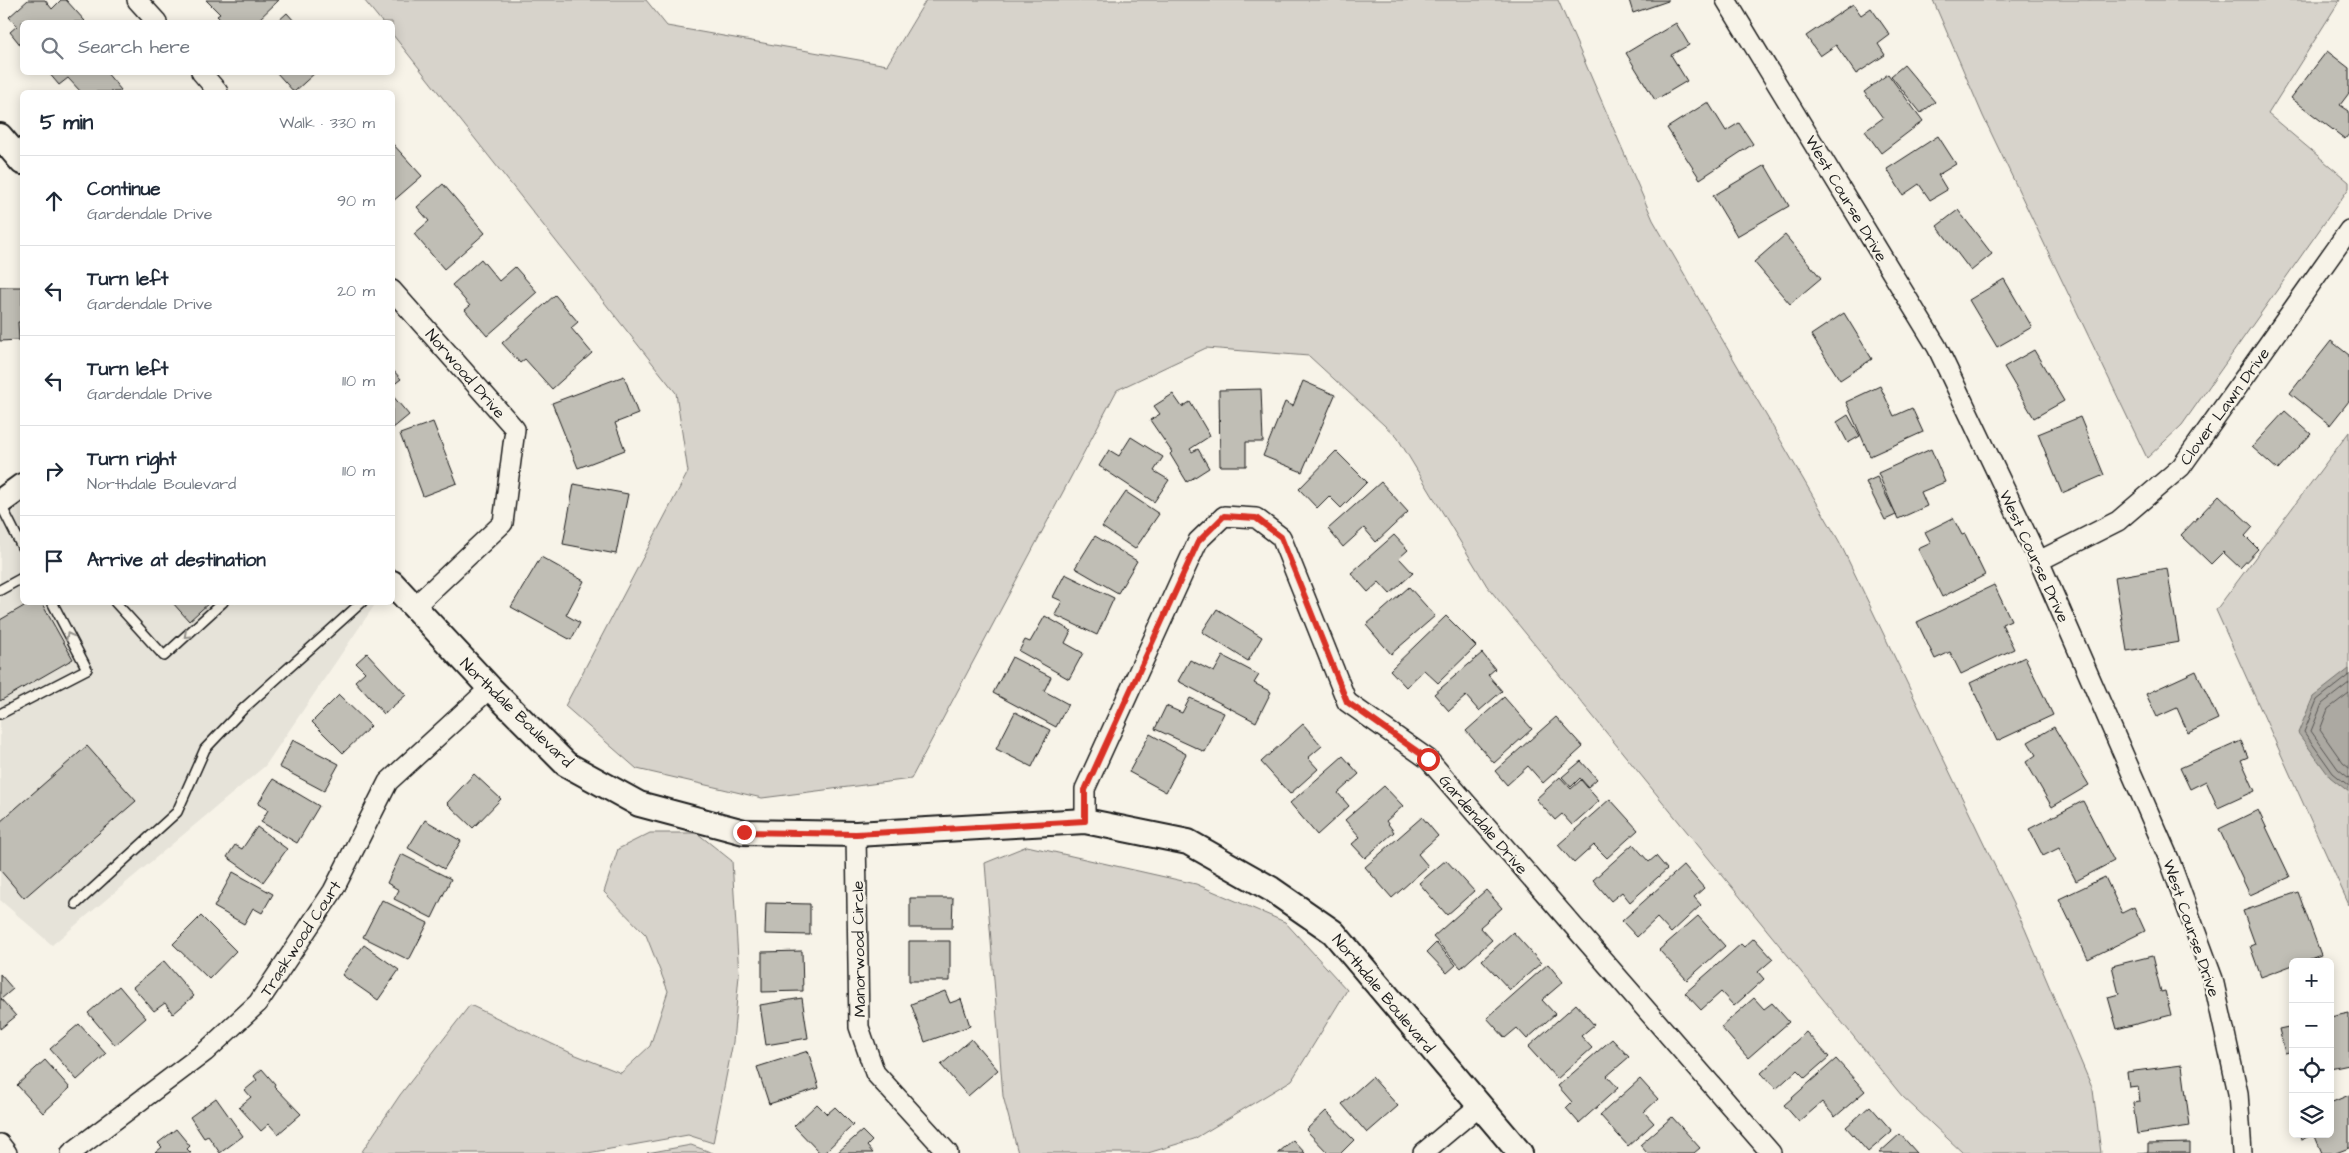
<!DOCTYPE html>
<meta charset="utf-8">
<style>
body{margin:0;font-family:"Architects Daughter",sans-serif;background:#f6f6f7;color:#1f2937}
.controls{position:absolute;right:15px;bottom:15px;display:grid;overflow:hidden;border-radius:8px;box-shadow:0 2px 12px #0003}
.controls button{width:45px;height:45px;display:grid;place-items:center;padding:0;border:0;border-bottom:1px solid #e0e1e3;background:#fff;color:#1f2937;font:25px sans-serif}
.stop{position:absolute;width:15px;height:15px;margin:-11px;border:4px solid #d93025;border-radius:50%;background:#fff}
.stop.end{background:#d93025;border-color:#fff;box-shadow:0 1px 5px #0008}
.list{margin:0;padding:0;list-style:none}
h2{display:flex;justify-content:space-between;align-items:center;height:65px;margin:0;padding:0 20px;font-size:21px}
h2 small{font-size:16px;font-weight:400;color:#747a83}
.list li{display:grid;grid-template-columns:32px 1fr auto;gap:15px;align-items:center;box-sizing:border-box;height:90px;padding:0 20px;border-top:1px solid #e0e1e3}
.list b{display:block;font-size:19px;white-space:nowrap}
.list p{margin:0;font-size:16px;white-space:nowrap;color:#747a83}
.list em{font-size:16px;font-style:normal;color:#747a83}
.icon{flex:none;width:28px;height:28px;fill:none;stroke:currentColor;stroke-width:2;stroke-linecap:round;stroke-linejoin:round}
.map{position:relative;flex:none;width:2349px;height:1153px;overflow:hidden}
.search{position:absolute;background:#fff;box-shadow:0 2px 12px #0003;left:20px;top:20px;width:375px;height:55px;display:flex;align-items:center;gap:12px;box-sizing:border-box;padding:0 18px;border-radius:8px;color:#747a83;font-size:19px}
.panel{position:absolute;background:#fff;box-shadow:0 2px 12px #0003;left:20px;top:90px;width:375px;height:515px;border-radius:8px}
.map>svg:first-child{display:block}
.built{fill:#e6e3d9}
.green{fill:#d7d3cb;stroke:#7a7874}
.water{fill:#aca9a2;stroke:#72716c}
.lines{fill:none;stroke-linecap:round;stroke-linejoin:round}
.shore{stroke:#565452;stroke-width:1}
.building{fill:#c0beb5;stroke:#1c1c1c}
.service-casing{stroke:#1c1c1c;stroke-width:12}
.minor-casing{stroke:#1c1c1c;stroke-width:22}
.tertiary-casing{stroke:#1c1c1c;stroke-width:28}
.service{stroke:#f7f3e8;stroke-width:9}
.minor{stroke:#f7f3e8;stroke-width:19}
.tertiary{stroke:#f7f3e8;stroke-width:24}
.oneway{stroke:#94928c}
.route{stroke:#d93025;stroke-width:6}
.labels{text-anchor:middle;stroke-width:4.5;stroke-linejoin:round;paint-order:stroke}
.street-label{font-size:16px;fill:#1c1c1c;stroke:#f7f3e8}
</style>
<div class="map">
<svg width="2349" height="1153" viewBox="0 0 2349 1153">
<rect width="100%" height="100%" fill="#f7f3e8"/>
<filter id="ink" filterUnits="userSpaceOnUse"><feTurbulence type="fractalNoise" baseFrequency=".02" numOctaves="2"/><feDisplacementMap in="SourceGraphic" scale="10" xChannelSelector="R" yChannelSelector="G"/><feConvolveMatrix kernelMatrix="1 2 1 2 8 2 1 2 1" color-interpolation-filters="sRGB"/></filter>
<g filter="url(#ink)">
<path class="built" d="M 22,501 L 22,602 L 376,603 L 265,766 L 52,945 L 0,900 L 0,517 Z"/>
<path class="green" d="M 364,0 L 646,0 L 667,26 L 887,65 L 926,0 L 1558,0 L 1653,220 L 1839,541 L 2025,929 L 2093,1090 L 2101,1153 L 1963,1153 L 1902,1096 L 1487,586 L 1397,437 L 1309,356 L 1206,348 L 1117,390 L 911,779 L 762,798 L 637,769 L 565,706 L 688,472 L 676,393 L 393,35 L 392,22 L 382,22 Z
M 1933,0 L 2340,0 L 2268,114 L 2349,182 L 2349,188 L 2182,425 L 2147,458 L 1983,116 Z
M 2349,432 L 2349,905 L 2216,610 Z
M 650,833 L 697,833 L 732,861 L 739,975 L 733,1042 L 713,1143 L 688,1135 L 588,1153 L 361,1153 L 400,1095 L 470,1005 L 571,1053 L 621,1073 L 650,1046 L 668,991 L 646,935 L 604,892 L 618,849 Z
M 1027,846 L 1196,884 L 1285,922 L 1347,990 L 1292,1080 L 1194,1139 L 1148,1153 L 1018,1153 L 1003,1096 L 985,863 Z
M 691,1145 L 713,1153 L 647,1153 Z"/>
<path class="water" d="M 2349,669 L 2349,792 L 2330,777 L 2298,733 L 2313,697 Z"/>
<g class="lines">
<path class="shore" d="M 2349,675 L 2317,700 L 2304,732 L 2333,773 L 2349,786
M 2349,683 L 2322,704 L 2311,731 L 2338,769 L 2349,778
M 2349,693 L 2328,709 L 2320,730 L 2343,763 L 2349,768"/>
</g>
<path class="building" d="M 28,0 L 45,0 L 52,9 L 61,0 L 66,0 L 85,21 L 83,22 L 22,22 L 22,47 L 10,32 L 17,26 L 9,17 Z
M 206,0 L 279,0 L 256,22 L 223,22 L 217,16 L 220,14 Z
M 1629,0 L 1668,0 L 1668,1 L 1633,13 Z
M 1853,4 L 1861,15 L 1871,8 L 1890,35 L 1878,44 L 1885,55 L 1856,74 L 1836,45 L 1820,56 L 1806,36 Z
M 287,13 L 295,22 L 277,22 Z
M 1676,23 L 1689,45 L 1671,55 L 1687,81 L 1655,100 L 1626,53 Z
M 2327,51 L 2349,68 L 2349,93 L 2340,105 L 2349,111 L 2349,134 L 2345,139 L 2291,98 Z
M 1904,65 L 1935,102 L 1921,113 L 1891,76 Z
M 48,72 L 106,72 L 121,90 L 118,92 L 81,92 L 68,78 L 59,85 Z
M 276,72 L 316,72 L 294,92 Z
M 1888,74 L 1923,121 L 1881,153 L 1865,131 L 1883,118 L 1864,92 Z
M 1708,102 L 1726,131 L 1739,123 L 1753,144 L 1700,179 L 1667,128 Z
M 1938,136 L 1956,164 L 1938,175 L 1947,190 L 1930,200 L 1919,184 L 1903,195 L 1887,169 Z
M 392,143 L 422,176 L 392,202 Z
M 1765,165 L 1789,206 L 1737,236 L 1713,196 Z
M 443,184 L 485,233 L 444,269 L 414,234 L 429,221 L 417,207 Z
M 1958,210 L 1992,254 L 1971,271 L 1937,226 Z
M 1785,235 L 1821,278 L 1790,304 L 1754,262 Z
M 481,259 L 499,281 L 515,267 L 537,292 L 487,336 L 465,310 L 470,306 L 452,285 Z
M 2004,279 L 2032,327 L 1997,347 L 1969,300 Z
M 0,287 L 22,287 L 22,322 L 18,322 L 19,340 L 0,341 Z
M 555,295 L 578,322 L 571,328 L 592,353 L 552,389 L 525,359 L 520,363 L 502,343 Z
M 1844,313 L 1872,359 L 1840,380 L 1811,335 Z
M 2331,341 L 2349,355 L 2349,401 L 2330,425 L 2290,393 Z
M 2034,350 L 2064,401 L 2034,418 L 2004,367 Z
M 392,369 L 401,379 L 392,386 Z
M 624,376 L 638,414 L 615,423 L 625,450 L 578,468 L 552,403 Z
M 1303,381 L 1335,395 L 1302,472 L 1263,456 L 1285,402 L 1293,406 Z
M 1880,386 L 1894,416 L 1912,408 L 1923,432 L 1870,456 L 1846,402 Z
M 1261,389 L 1263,442 L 1246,442 L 1246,466 L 1220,466 L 1219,390 Z
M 1173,394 L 1182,407 L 1190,402 L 1210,436 L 1190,449 L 1192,452 L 1198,449 L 1209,468 L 1187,482 L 1170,454 L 1172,452 L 1150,420 L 1160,414 L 1154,406 Z
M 392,395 L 409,415 L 392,429 Z
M 2285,411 L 2311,434 L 2278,470 L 2252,447 Z
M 1848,415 L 1860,436 L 1848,443 L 1837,422 Z
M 2080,417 L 2104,475 L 2062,493 L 2038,434 Z
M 433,422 L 457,483 L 423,496 L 400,434 Z
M 1131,437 L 1163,457 L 1154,471 L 1169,480 L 1154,502 L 1099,466 L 1109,450 L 1119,456 Z
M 1931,449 L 1945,482 L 1921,492 L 1927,506 L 1898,519 L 1878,473 Z
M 1336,451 L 1367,482 L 1341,508 L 1329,496 L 1317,508 L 1299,489 Z
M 1877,477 L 1896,515 L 1885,520 L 1866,482 Z
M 1381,482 L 1408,512 L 1376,542 L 1364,528 L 1343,547 L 1328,529 Z
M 574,484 L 628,494 L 616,554 L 563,544 Z
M 1126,492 L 1159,514 L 1135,549 L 1102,527 Z
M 2219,495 L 2253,527 L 2245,536 L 2258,549 L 2240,568 L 2223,552 L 2211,564 L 2181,535 Z
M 1953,518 L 1962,535 L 1965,534 L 1985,575 L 1942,597 L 1918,549 L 1931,543 L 1925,532 Z
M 1394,535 L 1408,550 L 1399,558 L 1413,573 L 1390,594 L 1379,582 L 1368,592 L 1351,573 Z
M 1095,536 L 1137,561 L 1118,593 L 1075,568 Z
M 541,557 L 584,581 L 566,615 L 580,623 L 571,640 L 511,607 Z
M 2167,568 L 2179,642 L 2127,651 L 2115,577 Z
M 1065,574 L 1114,598 L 1097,635 L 1055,615 L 1062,601 L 1053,597 Z
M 1994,585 L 2011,620 L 2002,624 L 2014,649 L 1961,674 L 1950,652 L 1935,659 L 1917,622 Z
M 1409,587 L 1435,616 L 1391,654 L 1366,625 Z
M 31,602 L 41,602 L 73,659 L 0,701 L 0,620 Z
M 172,602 L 210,602 L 189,621 Z
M 1217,609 L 1262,637 L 1248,661 L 1202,632 Z
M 1045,616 L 1071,631 L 1065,643 L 1083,653 L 1069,679 L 1019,651 L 1025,640 L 1030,642 Z
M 1446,616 L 1476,646 L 1438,683 L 1424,670 L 1406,687 L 1390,670 Z
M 367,653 L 406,695 L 384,714 L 355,681 L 365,672 L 356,663 Z
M 1482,653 L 1495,669 L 1488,675 L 1502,691 L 1479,711 L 1466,696 L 1449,711 L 1434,694 Z
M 1223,656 L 1259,675 L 1254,683 L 1271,692 L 1256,722 L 1178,681 L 1190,660 L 1214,672 Z
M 1012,657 L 1051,677 L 1044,691 L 1068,704 L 1056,727 L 993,693 Z
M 2025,657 L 2053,715 L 1997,741 L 1970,683 Z
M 2196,671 L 2218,719 L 2188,733 L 2177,708 L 2157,717 L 2146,694 Z
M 339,695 L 371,726 L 343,753 L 312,722 Z
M 1504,697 L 1532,729 L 1494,763 L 1466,731 Z
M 1190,698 L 1224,713 L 1205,752 L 1155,729 L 1166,706 L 1182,713 Z
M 1015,712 L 1050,730 L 1032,767 L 996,749 Z
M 1556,717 L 1583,747 L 1543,783 L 1528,766 L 1507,785 L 1495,771 Z
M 1303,724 L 1322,746 L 1308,758 L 1318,769 L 1290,794 L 1261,762 Z
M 2054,727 L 2089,785 L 2052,807 L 2026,762 L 2036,755 L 2028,742 Z
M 1150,734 L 1186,754 L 1166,792 L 1129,772 Z
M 293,740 L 339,764 L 324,791 L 279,767 Z
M 2241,741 L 2248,757 L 2241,760 L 2255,791 L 2218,808 L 2206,781 L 2190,789 L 2180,768 Z
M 87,746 L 136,801 L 24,898 L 0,870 L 0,822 Z
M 1343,756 L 1359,774 L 1338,793 L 1349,806 L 1317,835 L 1290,803 Z
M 1581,761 L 1597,779 L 1588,787 L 1580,778 L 1571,787 L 1562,777 Z
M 474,774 L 501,799 L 473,828 L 447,803 Z
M 1560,777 L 1571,789 L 1581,780 L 1599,801 L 1572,825 L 1562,814 L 1555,820 L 1536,799 Z
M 273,779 L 319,806 L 297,843 L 261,822 L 268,810 L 258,804 Z
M 1384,786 L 1403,806 L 1386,821 L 1394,832 L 1365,858 L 1352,844 L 1360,837 L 1345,820 Z
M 1610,799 L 1638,830 L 1607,858 L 1594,845 L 1574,863 L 1558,845 Z
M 2083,801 L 2114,861 L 2076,881 L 2059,848 L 2043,856 L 2029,829 Z
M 2258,810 L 2290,877 L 2250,895 L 2219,829 Z
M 1422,817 L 1438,836 L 1418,854 L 1428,866 L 1392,898 L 1365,867 Z
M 425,820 L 461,841 L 444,869 L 408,848 Z
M 257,827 L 287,849 L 263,882 L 227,857 L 235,845 L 242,849 Z
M 1633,844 L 1649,862 L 1656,856 L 1667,869 L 1630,902 L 1622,892 L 1611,901 L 1593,880 Z
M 401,854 L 451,879 L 432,918 L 394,899 L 399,890 L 387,883 Z
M 1446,860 L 1474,891 L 1447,915 L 1419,883 Z
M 1684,865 L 1704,888 L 1694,897 L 1701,905 L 1671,933 L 1657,918 L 1637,937 L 1622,921 Z
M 233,872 L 273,894 L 262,913 L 253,908 L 244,924 L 214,907 Z
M 2105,877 L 2122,913 L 2134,907 L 2145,931 L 2088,959 L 2059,899 Z
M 1486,890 L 1502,908 L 1480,927 L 1492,940 L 1461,968 L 1433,937 Z
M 2298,892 L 2321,955 L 2302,962 L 2293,962 L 2293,965 L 2261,977 L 2250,946 L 2255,944 L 2243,911 Z
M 910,898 L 953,898 L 952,928 L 910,928 Z
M 382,900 L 428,923 L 409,960 L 363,937 Z
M 766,903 L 810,904 L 810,935 L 765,934 Z
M 201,916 L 236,951 L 209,979 L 173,944 Z
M 1698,916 L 1725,946 L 1687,980 L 1659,950 Z
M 1513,932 L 1541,963 L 1510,990 L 1482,960 Z
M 1754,938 L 1773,959 L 1758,972 L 1764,979 L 1734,1006 L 1721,992 L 1701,1010 L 1685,993 L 1741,944 L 1744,947 Z
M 909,941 L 950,941 L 950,981 L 909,981 Z
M 1436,943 L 1456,965 L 1447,973 L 1427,952 Z
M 364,945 L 399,970 L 378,1000 L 342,975 Z
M 802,951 L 803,991 L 762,992 L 762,952 Z
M 2152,956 L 2161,992 L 2165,991 L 2171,1015 L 2117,1029 L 2108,997 L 2119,994 L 2112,966 Z
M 164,961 L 194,996 L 173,1014 L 165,1003 L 154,1011 L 133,987 Z
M 1548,964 L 1563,982 L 1542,1000 L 1555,1014 L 1527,1039 L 1517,1028 L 1505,1038 L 1487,1018 Z
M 0,974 L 13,989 L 1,999 L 16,1016 L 0,1029 Z
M 119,986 L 146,1018 L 115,1045 L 88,1013 Z
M 945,991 L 950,1003 L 961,999 L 970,1026 L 925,1042 L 911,1004 Z
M 802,998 L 808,1038 L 766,1045 L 760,1005 Z
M 1754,998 L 1764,1009 L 1772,1003 L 1789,1022 L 1748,1058 L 1721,1027 Z
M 1576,1004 L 1594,1025 L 1581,1036 L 1592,1048 L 1557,1079 L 1528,1047 Z
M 2349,1013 L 2349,1064 L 2330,1068 L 2330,1017 Z
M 79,1024 L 106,1054 L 77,1080 L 50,1049 Z
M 2293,1026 L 2293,1051 L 2285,1053 L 2279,1029 Z
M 1806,1032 L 1829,1057 L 1805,1078 L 1797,1070 L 1776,1089 L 1761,1073 Z
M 971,1039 L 998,1070 L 968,1096 L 941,1065 Z
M 1612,1039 L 1629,1057 L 1607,1076 L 1618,1088 L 1579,1123 L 1566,1108 L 1572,1102 L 1558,1086 Z
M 808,1051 L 819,1088 L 769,1104 L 757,1067 Z
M 1836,1059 L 1865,1091 L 1835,1117 L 1822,1102 L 1799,1122 L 1784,1105 Z
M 45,1060 L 70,1088 L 43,1113 L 17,1085 Z
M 2182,1065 L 2190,1126 L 2137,1134 L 2133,1103 L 2140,1102 L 2138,1086 L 2129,1087 L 2127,1072 Z
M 262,1069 L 275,1084 L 274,1086 L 301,1114 L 278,1134 L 269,1124 L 261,1131 L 239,1107 L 251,1097 L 245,1090 L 257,1080 L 254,1076 Z
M 1372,1077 L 1398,1106 L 1367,1133 L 1342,1104 Z
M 1640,1079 L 1658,1099 L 1644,1112 L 1654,1123 L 1628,1146 L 1600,1115 Z
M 2349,1095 L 2349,1148 L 2336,1153 L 2322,1153 L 2314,1134 L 2301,1140 L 2299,1134 L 2330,1134 L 2330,1103 Z
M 216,1098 L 243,1136 L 220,1153 L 208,1136 L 204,1138 L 190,1117 Z
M 817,1104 L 827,1114 L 835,1107 L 853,1125 L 824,1153 L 820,1153 L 794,1126 Z
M 1870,1106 L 1892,1131 L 1868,1152 L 1846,1127 Z
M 1326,1111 L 1354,1140 L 1341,1153 L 1328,1153 L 1306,1130 Z
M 1672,1117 L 1700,1148 L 1694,1153 L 1647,1153 L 1640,1145 Z
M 176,1129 L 190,1146 L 187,1149 L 191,1153 L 155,1153 L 162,1147 L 158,1143 Z
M 862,1131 L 872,1141 L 867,1146 L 873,1153 L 837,1153 Z
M 1900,1134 L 1917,1153 L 1879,1153 Z
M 1293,1140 L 1305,1153 L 1278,1153 Z
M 2190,1143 L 2190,1153 L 2138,1153 L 2148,1152 L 2148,1144 Z"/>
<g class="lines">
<defs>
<path id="service" d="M 0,503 L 22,547
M 0,590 L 22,578
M 115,602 L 164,656 L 223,602
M 0,714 L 87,669 L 52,602
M 76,904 L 177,812 L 205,749 L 244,708 L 362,602"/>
<path id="minor" d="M 137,0 L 157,22
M 1726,0 L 1937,347 L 2039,561 L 2169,859 L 2213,979 L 2238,1093 L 2242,1153
M 201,72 L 218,92
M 392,290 L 515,429 L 503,523 L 414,607
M 2039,561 L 2118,521 L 2181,467 L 2349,230
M 1085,821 L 1085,789 L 1198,541 L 1224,516 L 1256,518 L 1281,537 L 1347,702 L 1428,759 L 1771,1153
M 856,834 L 859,1027 L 875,1073 L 948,1153
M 0,1144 L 7,1153
M 71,1153 L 205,1052 L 258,1003 L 333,891 L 388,782 L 490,688
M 1423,1153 L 1479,1106"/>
<path id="tertiary" d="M 0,136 L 22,162
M 0,502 L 22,486
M 392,583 L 490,688 L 566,764 L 639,804 L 744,832 L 856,834 L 1085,821 L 1188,842 L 1271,889 L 1333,932 L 1520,1153"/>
</defs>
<use href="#service" class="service-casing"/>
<use href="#minor" class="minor-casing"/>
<use href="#tertiary" class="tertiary-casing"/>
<use href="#service" class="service"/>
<use href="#minor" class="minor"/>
<use href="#tertiary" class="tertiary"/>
</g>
<defs><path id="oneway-chevron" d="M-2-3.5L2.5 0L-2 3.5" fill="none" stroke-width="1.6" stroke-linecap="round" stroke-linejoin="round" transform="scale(1.25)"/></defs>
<g class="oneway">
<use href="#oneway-chevron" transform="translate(187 635) rotate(138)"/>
<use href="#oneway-chevron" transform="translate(69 636) rotate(-118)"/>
</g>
</g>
<g class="lines" filter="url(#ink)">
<path class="route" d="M 744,832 L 856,834 L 1085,821 L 1085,790 L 1198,542 L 1224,516 L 1256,518 L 1281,537 L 1347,702 L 1428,759"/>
</g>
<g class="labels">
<g class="street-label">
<text transform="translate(1847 198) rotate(59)" y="6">West Course Drive</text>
<text transform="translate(466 373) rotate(49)" y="6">Norwood Drive</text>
<text transform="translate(2224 406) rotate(-54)" y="6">Clover Lawn Drive</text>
<text transform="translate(2035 556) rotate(65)" y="6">West Course Drive</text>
<text transform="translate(517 712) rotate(44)" y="6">Northdale Boulevard</text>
<text transform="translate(1484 824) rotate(49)" y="6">Gardendale Drive</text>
<text transform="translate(2192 928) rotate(71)" y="6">West Course Drive</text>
<text transform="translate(300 938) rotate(-57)" y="6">Traskwood Court</text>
<text transform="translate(858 949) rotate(-91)" y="6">Manorwood Circle</text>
<text transform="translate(1384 993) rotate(50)" y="6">Northdale Boulevard</text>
</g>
</g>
</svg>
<div class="controls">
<button>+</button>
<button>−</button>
<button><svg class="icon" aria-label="locate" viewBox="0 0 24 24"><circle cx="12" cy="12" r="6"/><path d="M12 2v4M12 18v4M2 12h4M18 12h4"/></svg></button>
<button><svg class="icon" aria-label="layers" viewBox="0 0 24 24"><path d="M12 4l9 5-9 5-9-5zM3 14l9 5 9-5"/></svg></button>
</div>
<div class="stop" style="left:1428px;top:759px"></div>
<div class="stop end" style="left:744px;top:832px"></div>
<div class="search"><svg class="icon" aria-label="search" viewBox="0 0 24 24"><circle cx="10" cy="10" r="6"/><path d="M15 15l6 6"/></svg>Search here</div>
<section class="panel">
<h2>5 min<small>Walk · 330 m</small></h2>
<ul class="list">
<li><svg class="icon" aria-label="ahead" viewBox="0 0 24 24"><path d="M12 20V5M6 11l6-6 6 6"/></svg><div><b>Continue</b><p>Gardendale Drive</p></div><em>90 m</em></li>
<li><svg class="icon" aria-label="left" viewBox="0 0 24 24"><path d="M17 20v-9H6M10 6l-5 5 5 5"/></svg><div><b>Turn left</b><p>Gardendale Drive</p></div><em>20 m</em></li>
<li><svg class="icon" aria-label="left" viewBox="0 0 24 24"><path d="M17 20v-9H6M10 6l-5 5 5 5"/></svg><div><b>Turn left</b><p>Gardendale Drive</p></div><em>110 m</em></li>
<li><svg class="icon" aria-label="right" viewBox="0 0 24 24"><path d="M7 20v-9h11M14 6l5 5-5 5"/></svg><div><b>Turn right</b><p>Northdale Boulevard</p></div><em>110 m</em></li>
<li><svg class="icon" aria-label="arrive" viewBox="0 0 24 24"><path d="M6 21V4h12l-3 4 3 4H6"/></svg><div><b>Arrive at destination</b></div></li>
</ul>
</section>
</div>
